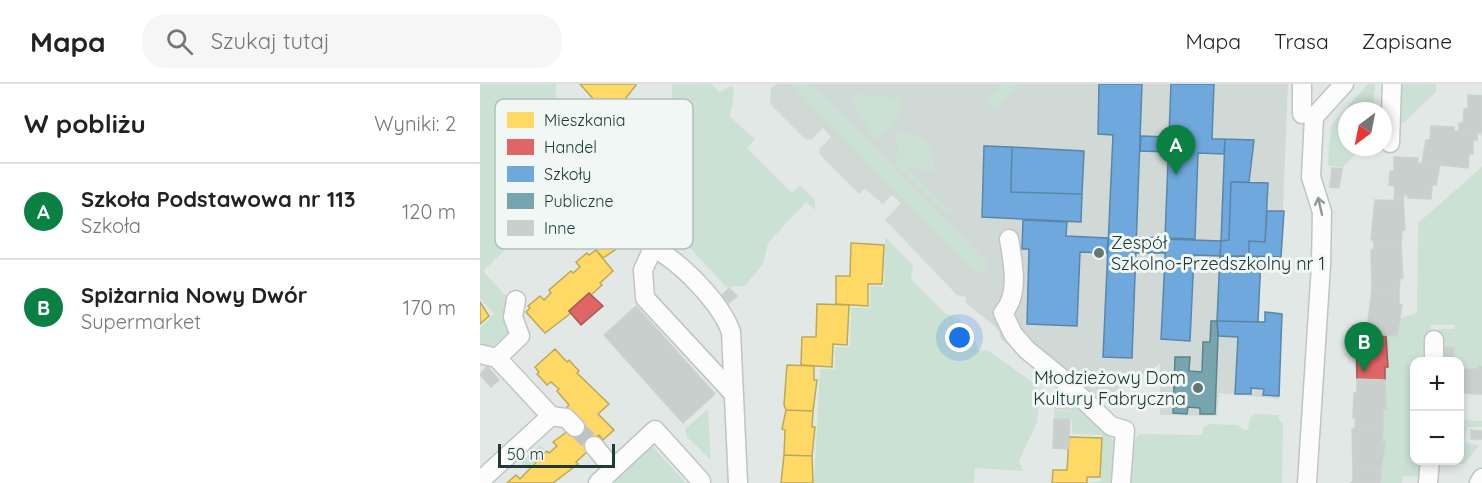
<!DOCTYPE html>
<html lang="pl">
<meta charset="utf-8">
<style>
body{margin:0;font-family:Quicksand,sans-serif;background:#f6f6f6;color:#222}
.controls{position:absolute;right:18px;bottom:18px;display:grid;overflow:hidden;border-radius:12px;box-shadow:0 3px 9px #0003}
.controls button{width:54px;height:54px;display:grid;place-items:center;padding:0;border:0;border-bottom:2px solid #e0e0e0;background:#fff;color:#222;font:30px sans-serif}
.compass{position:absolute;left:858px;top:18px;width:54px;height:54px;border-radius:50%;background:#fff;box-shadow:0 3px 9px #0003;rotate:212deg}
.scale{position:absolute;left:18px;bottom:15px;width:117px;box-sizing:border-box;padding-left:6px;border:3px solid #213a36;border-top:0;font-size:16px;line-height:21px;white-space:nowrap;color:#213a36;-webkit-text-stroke:4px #f0f7f4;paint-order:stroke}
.you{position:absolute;left:480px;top:254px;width:21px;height:21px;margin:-15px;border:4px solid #fff;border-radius:50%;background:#1a73e8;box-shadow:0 0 0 9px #1a73e833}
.badge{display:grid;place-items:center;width:39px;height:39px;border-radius:50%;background:#0b8043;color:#fff;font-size:20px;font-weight:700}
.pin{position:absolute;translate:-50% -50px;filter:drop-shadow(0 2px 3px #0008)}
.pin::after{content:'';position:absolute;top:32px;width:21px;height:18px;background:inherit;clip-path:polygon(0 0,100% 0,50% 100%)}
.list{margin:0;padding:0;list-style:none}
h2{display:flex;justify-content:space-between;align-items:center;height:78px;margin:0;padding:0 24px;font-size:26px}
h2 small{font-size:20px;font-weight:400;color:#767676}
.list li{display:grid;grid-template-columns:39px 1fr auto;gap:18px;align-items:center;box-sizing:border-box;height:96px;padding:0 24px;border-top:2px solid #e0e0e0}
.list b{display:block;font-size:22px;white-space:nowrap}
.list p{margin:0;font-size:20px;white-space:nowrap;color:#767676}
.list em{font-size:20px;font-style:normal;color:#767676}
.icon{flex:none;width:33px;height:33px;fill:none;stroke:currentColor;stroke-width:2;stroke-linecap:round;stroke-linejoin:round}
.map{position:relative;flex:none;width:1002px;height:399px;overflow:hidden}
header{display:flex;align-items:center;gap:36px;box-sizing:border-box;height:84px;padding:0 30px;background:#fff;border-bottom:2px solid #e0e0e0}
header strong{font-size:28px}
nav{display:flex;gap:33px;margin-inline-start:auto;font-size:21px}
.search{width:420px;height:54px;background:#f6f6f6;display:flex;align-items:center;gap:15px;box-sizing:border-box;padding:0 21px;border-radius:24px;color:#767676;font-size:22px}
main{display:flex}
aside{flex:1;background:#fff}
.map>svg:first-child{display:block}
.built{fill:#d0d9d6}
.green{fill:#cbe1d4}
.homes{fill:#ffd966;stroke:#bca958;stroke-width:1.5}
.shops{fill:#e06666;stroke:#a75958;stroke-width:1.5}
.schools{fill:#6fa8dc;stroke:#5887aa;stroke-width:1.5}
.public{fill:#76a5af;stroke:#5c858b;stroke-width:1.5}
.building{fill:#c9cfcd;stroke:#cbd1cf;stroke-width:1.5}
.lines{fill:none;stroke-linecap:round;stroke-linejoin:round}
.minor-tunnel{stroke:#bbc5c3;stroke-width:18;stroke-dasharray:18 9;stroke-linecap:butt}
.minor-casing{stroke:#bfc5c3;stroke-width:21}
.minor{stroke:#fbfcfb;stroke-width:18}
.oneway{stroke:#8e9b98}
.poi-dot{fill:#657774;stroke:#f0f7f4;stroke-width:2}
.labels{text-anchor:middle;stroke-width:6;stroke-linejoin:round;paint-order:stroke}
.poi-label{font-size:18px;fill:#213a36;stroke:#f0f7f4;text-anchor:start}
.key{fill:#f0f7f4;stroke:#b2bebb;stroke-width:1.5}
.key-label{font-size:16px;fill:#213a36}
</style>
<header>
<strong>Mapa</strong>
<div class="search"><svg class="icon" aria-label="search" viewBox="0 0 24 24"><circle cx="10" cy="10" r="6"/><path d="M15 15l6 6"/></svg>Szukaj tutaj</div>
<nav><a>Mapa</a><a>Trasa</a><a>Zapisane</a></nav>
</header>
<main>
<aside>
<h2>W pobliżu<small>Wyniki: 2</small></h2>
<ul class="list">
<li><span class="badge">A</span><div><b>Szkoła Podstawowa nr 113</b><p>Szkoła</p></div><em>120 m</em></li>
<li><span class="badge">B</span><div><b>Spiżarnia Nowy Dwór</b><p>Supermarket</p></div><em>170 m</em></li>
</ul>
</aside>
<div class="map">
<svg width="1002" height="399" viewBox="0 0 1002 399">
<rect width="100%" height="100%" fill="#e2e8e6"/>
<path class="built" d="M 296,0 L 808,0 L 801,173 L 781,173 L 778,238 L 784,238 L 785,228 L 802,230 L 799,315 L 739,309 L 737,332 L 680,331 L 680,280 L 602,327 L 574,326 L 576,297 L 521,255 L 519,247 L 512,240 L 486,219 L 486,213 L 477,211 L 405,136 L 421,119 L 412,111 L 403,120 L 385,105 L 379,110 L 340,71 L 339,65 L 351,53 L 343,44 L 331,56 L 325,55 L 290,20 L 291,4 Z"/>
<path class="green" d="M 0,0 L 76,0 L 76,117 L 3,187 L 29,215 L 28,249 L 10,265 L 0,262 L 0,244 L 14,230 L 0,214 Z
M 192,0 L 231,0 L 239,8 L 252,2 L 254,9 L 250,33 L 275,55 L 267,64 L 312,109 L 320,101 L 335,116 L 335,126 L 326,118 L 288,159 L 283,180 L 265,202 L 246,203 L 212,166 L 191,149 Z
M 311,0 L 332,0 L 509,180 L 498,191 Z
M 521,0 L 539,0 L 516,26 L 506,17 Z
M 888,0 L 895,0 L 893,27 L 867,27 L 867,63 L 883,63 L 862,84 L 848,81 L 851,41 Z
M 918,0 L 956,0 L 956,8 L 923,39 L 916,34 Z
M 373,10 L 422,14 C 422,32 411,49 394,56 L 371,14 L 370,11 Z
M 416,49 C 444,50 455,60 454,88 L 432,83 L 430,86 L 472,128 L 467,129 L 415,79 L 416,72 L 419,71 Z
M 1002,83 L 1002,283 L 998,283 L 998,285 L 982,285 L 980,278 L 973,277 L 974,264 L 959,263 L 959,245 L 974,245 L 975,241 L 951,241 L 949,277 L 934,278 L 934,376 L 946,377 L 945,393 L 923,392 L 922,399 L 900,399 L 905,358 L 902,358 L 903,325 L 906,324 L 906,310 L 904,310 L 906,252 L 917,252 L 918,235 L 937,229 L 938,139 Z
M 405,153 L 433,181 L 431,195 L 465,229 L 478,234 L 493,249 L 498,266 L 509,267 L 555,300 L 560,312 L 557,338 L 539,377 L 543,387 L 495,384 L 494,399 L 334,399 L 340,285 L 355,285 L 355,263 L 370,263 L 371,224 L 390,224 L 390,202 L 404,203 Z
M 228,325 L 231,376 L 207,353 L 205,345 Z
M 574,327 L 601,327 L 636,358 L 634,399 L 608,399 L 621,397 L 622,351 L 592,350 L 592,335 L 575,335 Z
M 775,330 L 799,331 L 799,336 L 803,340 L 802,399 L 648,399 L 651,360 L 659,350 L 722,351 L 723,344 L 728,340 L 758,341 L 763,346 L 768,346 L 770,334 Z
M 980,336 L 1002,337 L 1002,343 L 987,343 L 985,358 L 999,362 L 984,380 L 966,379 L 963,377 L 980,376 Z
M 60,361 L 66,367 L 47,385 L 41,378 Z
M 171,361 L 206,399 L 131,399 Z"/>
<path class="homes" d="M 100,0 L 155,0 L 156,1 L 139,23 L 134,19 L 122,30 L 116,24 L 121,19 L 116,18 Z
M 133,115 L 140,122 L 135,127 L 139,128 L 155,145 L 145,155 L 147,158 L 123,174 L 116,166 L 120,162 L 117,159 L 114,161 L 99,144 L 109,134 L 106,131 L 118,121 L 122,125 Z
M 371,159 L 404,161 L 402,200 L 388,200 L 388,222 L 356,220 L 356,192 L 370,192 Z
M 116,166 L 133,187 L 120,199 L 122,201 L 111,211 L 109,209 L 89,227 L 91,229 L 65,249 L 46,228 L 50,224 L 48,222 L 60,212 L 64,216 L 71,209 L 69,206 L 91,187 L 93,189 L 100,183 L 96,178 L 107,169 L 109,171 Z
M 0,218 L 9,232 L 0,240 Z
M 337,220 L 369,221 L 367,261 L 353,260 L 352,283 L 321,281 L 322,253 L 336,253 Z
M 75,265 L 87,278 L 89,276 L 99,287 L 97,289 L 129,320 L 118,330 L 134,346 L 123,356 L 119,351 L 116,354 L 119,357 L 96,378 L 98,380 L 73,399 L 27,399 L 36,391 L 40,395 L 67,367 L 69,369 L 77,362 L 73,358 L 100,338 L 87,323 L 89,321 L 77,307 L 79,305 L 71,298 L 67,301 L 57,290 L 59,288 L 55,283 Z
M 307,281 L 334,282 L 334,296 L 337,296 L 333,327 L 306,326 L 304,321 Z
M 306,326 L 333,327 L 332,343 L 335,343 L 332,372 L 304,371 L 305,346 L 302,345 Z
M 589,353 L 622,354 L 620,393 L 607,393 L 607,399 L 572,399 L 573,386 L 587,386 Z
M 304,371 L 332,372 L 333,399 L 301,399 Z"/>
<path class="shops" d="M 109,209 L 123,222 L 101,241 L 89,227 Z
M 879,250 L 906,252 L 908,283 L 905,283 L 905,296 L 877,295 L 876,256 L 879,255 Z"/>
<path class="schools" d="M 619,0 L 662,0 L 652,274 L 623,273 L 633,51 L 618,50 Z
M 691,0 L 734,0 L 732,55 L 745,55 L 744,70 L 718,69 L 715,155 L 685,154 Z
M 661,52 L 689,53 L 690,68 L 660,67 Z
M 745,55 L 774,56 L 769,98 L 751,98 L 749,156 L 741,157 Z
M 504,62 L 532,63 L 531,108 L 602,110 L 601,138 L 502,133 Z
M 532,63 L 604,67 L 602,110 L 531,108 Z
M 751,98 L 788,99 L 785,158 L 769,157 L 769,172 L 740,172 L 741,157 L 749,156 Z
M 787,127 L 804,127 L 801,173 L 769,172 L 769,157 L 785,158 Z
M 543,136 L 587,138 L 586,152 L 628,154 L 627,169 L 600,168 L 597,242 L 547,240 L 549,165 L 542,165 Z
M 657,153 L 685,154 L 684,169 L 656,169 Z
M 686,155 L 741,157 L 740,172 L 714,171 L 710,257 L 681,255 Z
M 740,172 L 781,173 L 778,238 L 737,237 Z
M 785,228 L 802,230 L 799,312 L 783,311 L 784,305 L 771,304 L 771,310 L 755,310 L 758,253 L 738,252 L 737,237 L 785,238 Z"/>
<path class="public" d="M 731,237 L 737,237 L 738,252 L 735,330 L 720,330 L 720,324 L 708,323 L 707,330 L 693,329 L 695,273 L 710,273 L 709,287 L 722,288 L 723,258 L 730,258 Z"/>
<path class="building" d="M 988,11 L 1002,12 L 1002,52 L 1002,49 L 979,47 L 979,39 L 983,39 L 984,25 L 988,25 Z
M 951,42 L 974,43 L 974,47 L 997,49 L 997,56 L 993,55 L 993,70 L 989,70 L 988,84 L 942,79 L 946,56 L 950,56 Z
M 914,73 L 938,74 L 937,79 L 960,80 L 956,101 L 952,101 L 951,115 L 928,114 L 928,111 L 924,111 L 923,117 L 914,117 L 915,102 L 909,101 L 910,87 L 914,87 Z
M 852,84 L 862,85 L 859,104 L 850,103 Z
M 895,116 L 923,117 L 925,146 L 922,146 L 921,162 L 894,161 L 894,156 L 891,156 Z
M 894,161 L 921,162 L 923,194 L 920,194 L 919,207 L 892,206 L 891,166 L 893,166 Z
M 249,204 L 257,212 L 249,219 L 242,211 Z
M 892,206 L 919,207 L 919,220 L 922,221 L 917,252 L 890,250 L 890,245 L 887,245 Z
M 156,222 L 235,310 L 203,339 L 124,251 Z
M 959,263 L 974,264 L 973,278 L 958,278 Z
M 980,280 L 983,281 L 982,285 L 998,285 L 998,282 L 1002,283 L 1002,310 L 997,310 L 997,297 L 986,296 L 986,309 L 980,309 Z
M 7,282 L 19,296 L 11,303 L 0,291 Z
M 877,295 L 905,296 L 906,325 L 903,325 L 903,341 L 875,340 L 876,334 L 873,334 L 874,309 L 877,309 Z
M 986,296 L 997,297 L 997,310 L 986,309 Z
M 574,335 L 590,336 L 588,365 L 573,364 Z
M 875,340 L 903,341 L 902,358 L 905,358 L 901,386 L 873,385 L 872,345 L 875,345 Z
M 991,346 L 1002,347 L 1002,355 L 991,355 Z
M 873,385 L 901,386 L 900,399 L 870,399 L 873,398 Z"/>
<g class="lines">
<path class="minor-tunnel" d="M 95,343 L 114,362"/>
<defs>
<path id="minor" d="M 822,30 L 822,0
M 910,59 L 912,0
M 529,155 C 533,179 540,210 523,229 L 533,250 L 547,266 L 579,292 L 631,342 L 645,346 L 641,399
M 0,270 L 17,274 L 71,332 L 86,334 L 95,343
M 17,274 L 40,252 L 33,233 L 36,216
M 954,278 L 954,256
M 252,308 L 165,214 L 163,186 L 173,164 C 200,177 241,219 251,248 L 258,399
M 114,362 L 133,385
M 0,397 L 71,332
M 118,399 L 175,346 L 221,397
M 827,399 L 841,181 L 842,128 L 831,93 L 834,33 L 864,0
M 948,399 L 950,376
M 999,399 L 1002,394"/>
</defs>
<use href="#minor" class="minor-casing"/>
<use href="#minor" class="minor"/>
</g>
<defs><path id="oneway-shaft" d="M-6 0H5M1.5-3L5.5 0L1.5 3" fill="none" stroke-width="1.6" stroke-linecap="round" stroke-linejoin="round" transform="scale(1.5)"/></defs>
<use class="oneway" href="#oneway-shaft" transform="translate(840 122) rotate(-103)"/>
<g class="poi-dot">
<circle cx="619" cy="169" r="6"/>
<circle cx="718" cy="304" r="6"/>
</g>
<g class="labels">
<g class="poi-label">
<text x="631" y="165">Zespół<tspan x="631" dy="21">Szkolno-Przedszkolny nr 1</tspan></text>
<text x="706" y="300" text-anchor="end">Młodzieżowy Dom<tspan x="706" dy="21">Kultury Fabryczna</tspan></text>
</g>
</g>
<rect x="15" y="15" width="198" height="150" rx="9" class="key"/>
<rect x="27" y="28" width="27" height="16" fill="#ffd966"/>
<rect x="27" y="55" width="27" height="16" fill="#e06666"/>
<rect x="27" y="82" width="27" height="16" fill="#6fa8dc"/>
<rect x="27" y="109" width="27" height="16" fill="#76a5af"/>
<rect x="27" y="136" width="27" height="16" fill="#c9cfcd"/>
<g class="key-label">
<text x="64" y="42">Mieszkania</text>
<text x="64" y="69">Handel</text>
<text x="64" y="96">Szkoły</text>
<text x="64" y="123">Publiczne</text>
<text x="64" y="150">Inne</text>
</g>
</svg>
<div class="controls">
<button>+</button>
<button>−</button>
</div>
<svg class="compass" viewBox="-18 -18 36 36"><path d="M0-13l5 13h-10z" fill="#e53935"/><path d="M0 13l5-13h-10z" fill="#767676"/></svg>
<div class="scale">50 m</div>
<div class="you"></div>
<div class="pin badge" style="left:696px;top:91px">A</div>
<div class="pin badge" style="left:884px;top:288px">B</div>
</div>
</main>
